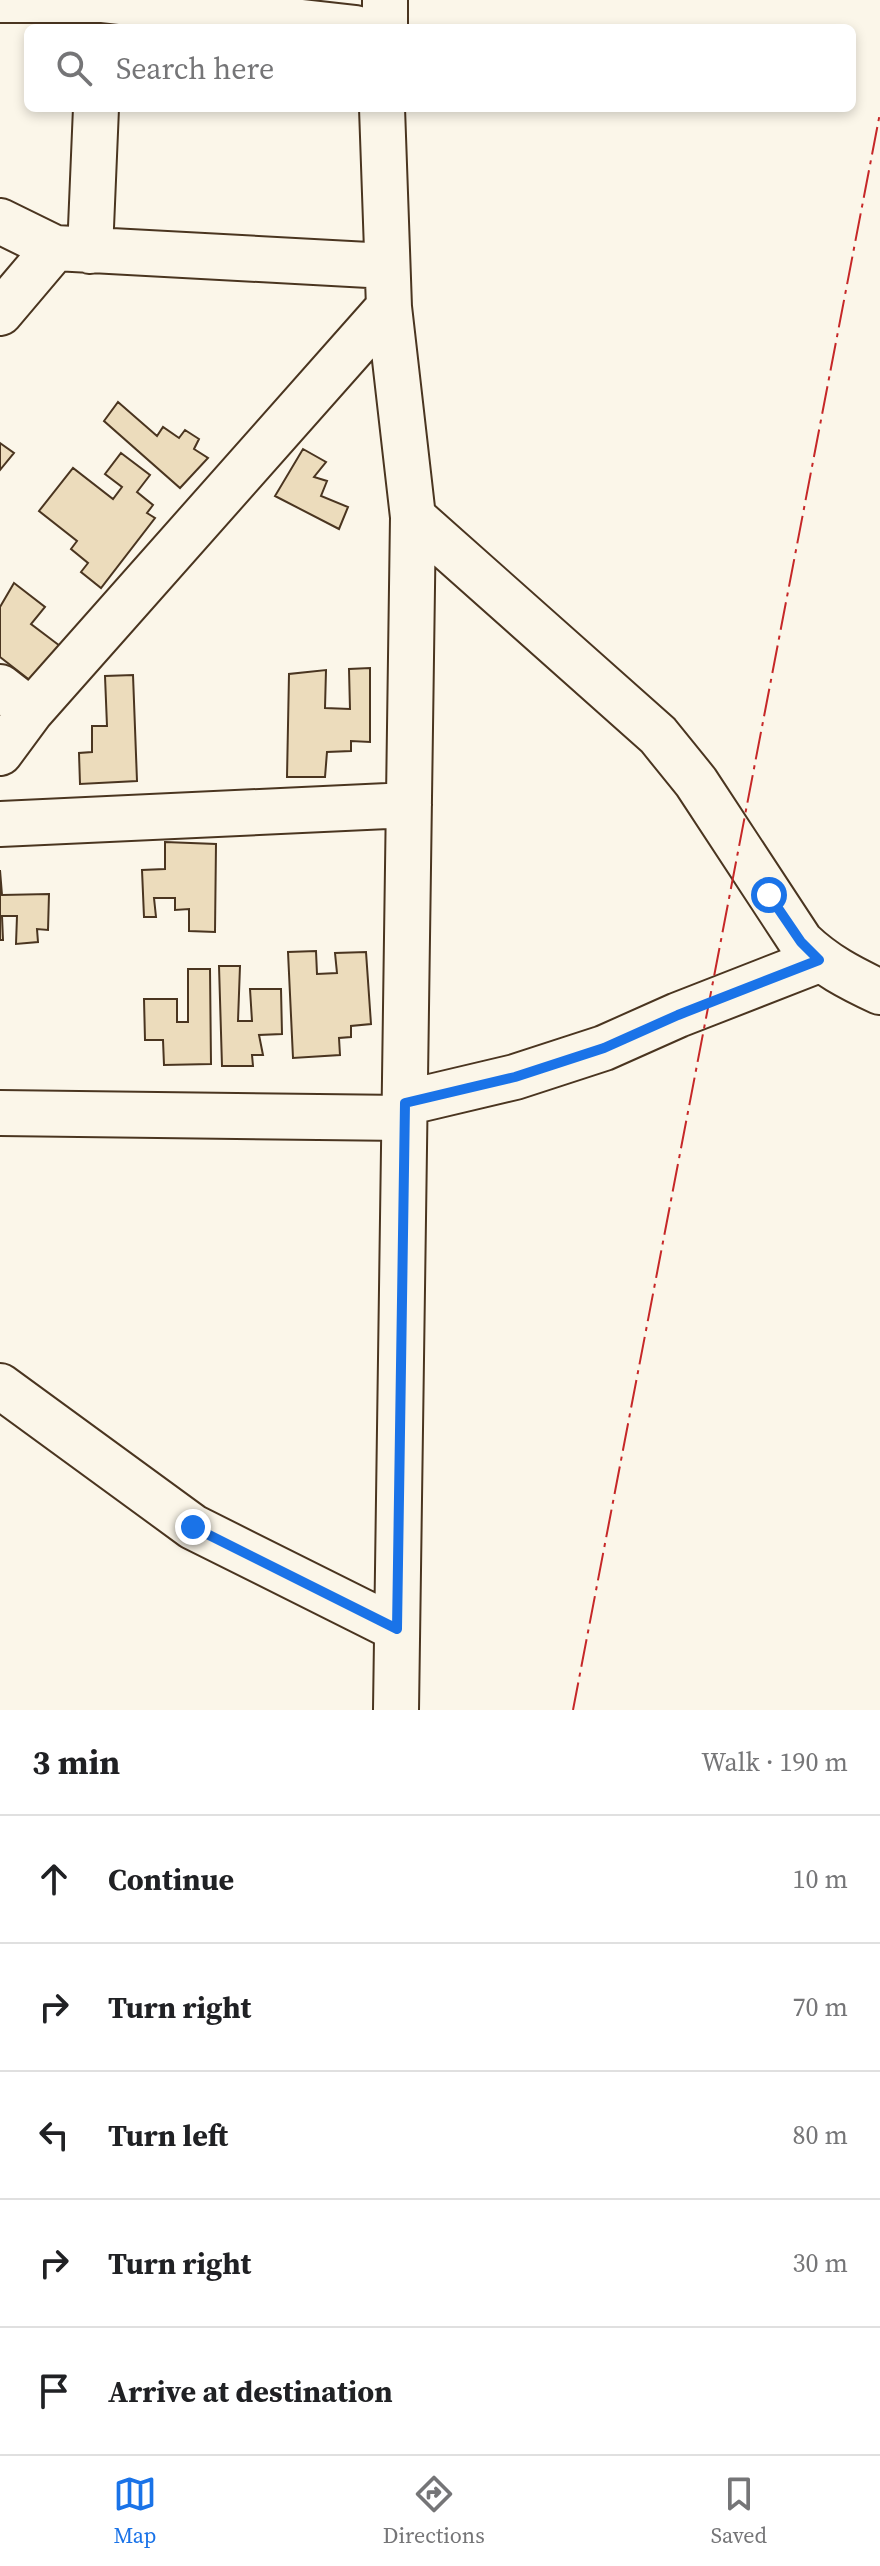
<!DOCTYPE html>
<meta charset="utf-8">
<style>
body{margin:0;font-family:"Source Serif 4",serif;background:#f6f6f6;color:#202124}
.stop{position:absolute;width:24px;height:24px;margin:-18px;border:6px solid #1a73e8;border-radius:50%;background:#fff}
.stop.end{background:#1a73e8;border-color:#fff;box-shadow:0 2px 8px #0008}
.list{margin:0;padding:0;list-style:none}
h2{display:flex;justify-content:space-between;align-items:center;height:104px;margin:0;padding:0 32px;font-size:34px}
h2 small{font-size:26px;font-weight:400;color:#757577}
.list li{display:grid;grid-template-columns:52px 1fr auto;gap:24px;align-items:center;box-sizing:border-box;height:128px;padding:0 32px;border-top:2px solid #e0e0e0}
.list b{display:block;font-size:30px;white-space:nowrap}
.list em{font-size:26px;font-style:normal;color:#757577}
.icon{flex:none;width:44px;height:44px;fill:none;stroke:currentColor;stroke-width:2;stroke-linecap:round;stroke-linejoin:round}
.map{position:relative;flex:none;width:880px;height:1710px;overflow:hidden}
.search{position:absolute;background:#fff;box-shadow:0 4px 12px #0003;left:24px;right:24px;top:24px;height:88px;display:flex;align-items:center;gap:20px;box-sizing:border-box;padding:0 28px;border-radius:12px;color:#757577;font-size:30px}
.sheet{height:744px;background:#fff}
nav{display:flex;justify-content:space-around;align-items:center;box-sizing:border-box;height:112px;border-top:2px solid #e0e0e0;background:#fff;font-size:22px;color:#757577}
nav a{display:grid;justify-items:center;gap:4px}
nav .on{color:#1a73e8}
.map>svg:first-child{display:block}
.building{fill:#ecdcbc;stroke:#4a3520;stroke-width:2}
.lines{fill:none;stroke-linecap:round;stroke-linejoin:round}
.minor-casing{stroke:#4a3520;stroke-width:48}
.minor{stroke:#fbf6e9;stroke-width:44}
.power{stroke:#c62828;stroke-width:2;stroke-dasharray:28 6 4 6;stroke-linecap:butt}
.route{stroke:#1a73e8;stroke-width:10}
</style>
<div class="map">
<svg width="880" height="1710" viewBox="0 0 880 1710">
<rect width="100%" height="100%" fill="#fbf6e9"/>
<path class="building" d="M 118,402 L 157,436 L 163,427 L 179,438 L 185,430 L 199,439 L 194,449 L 208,458 L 180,488 L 104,421 Z
M 0,443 L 14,453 L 0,470 Z
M 303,449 L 326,462 L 314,477 L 327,481 L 321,496 L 348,507 L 339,529 L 275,496 Z
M 121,453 L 150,475 L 137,492 L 153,505 L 147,513 L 155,518 L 101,588 L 81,572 L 88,563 L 71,549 L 77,541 L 39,511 L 73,468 L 113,499 L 122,487 L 105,474 Z
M 14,583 L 45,607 L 31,624 L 68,652 L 36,685 L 0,657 L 0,607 Z
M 370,668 L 370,742 L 351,741 L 351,751 L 327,752 L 325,777 L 287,777 L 289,674 L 326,670 L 325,708 L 350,709 L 349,669 Z
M 133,675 L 137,781 L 80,784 L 79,753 L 92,752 L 92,726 L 107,726 L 105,676 Z
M 165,842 L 216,844 L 215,932 L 189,931 L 189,909 L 175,910 L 175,898 L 154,898 L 156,917 L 144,917 L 142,870 L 165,869 Z
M 0,870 L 2,895 L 49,894 L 48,930 L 37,929 L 38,942 L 16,944 L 17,916 L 2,916 L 3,940 L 0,940 Z
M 316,951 L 317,974 L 337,973 L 335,953 L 366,952 L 371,1024 L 351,1026 L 351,1037 L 339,1038 L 340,1055 L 293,1058 L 288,952 Z
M 219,966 L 240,966 L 238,1021 L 252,1021 L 250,989 L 281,989 L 282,1034 L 259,1035 L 263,1055 L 252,1055 L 253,1066 L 222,1066 Z
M 188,969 L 210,969 L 211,1064 L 164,1065 L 163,1040 L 145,1040 L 144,999 L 177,999 L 177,1022 L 188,1022 Z"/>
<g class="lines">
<defs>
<path id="minor" d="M 0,0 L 101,0 L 356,28
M 385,28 L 385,0
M 382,108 L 389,307 L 413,517 L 396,1710
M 0,221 L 55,248
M 90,251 L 96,108
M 0,313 L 55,248 L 387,266
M 413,517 L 658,735 L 696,782 L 801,942 C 825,965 850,978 880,992
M 0,687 L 31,711
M 0,753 L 31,711 L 389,307
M 0,824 L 409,805
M 405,1103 L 515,1077 L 604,1048 L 678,1015 L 819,960
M 0,1113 L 404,1118
M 0,1386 L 193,1527 L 397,1629"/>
</defs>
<use href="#minor" class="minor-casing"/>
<use href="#minor" class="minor"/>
<path class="power" d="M 573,1710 L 880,113"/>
</g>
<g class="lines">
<path class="route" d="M 193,1527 L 397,1629 L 405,1103 L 515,1077 L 604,1048 L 678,1015 L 819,960 L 801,942 L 769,895"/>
</g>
</svg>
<div class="stop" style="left:769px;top:895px"></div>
<div class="stop end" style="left:193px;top:1527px"></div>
<div class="search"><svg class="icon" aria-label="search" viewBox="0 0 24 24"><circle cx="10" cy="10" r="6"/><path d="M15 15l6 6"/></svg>Search here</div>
</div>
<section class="sheet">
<h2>3 min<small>Walk · 190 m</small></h2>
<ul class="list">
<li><svg class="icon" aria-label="ahead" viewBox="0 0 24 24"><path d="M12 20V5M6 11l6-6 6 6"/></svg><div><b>Continue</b></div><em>10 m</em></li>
<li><svg class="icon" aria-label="right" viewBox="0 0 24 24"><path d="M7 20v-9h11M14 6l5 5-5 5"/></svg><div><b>Turn right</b></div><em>70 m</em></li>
<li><svg class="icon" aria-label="left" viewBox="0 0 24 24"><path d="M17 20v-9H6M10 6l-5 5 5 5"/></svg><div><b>Turn left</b></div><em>80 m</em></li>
<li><svg class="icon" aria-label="right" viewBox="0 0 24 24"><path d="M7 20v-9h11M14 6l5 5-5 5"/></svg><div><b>Turn right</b></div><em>30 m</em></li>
<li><svg class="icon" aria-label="arrive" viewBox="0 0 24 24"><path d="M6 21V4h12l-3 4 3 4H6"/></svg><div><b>Arrive at destination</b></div></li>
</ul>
</section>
<nav>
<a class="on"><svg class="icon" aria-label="map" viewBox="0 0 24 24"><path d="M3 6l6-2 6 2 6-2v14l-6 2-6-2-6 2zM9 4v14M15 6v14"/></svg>Map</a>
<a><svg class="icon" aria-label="directions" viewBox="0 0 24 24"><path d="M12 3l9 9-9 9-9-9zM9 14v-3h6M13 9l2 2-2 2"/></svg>Directions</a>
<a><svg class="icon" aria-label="saved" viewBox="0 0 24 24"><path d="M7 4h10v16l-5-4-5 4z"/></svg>Saved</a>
</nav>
